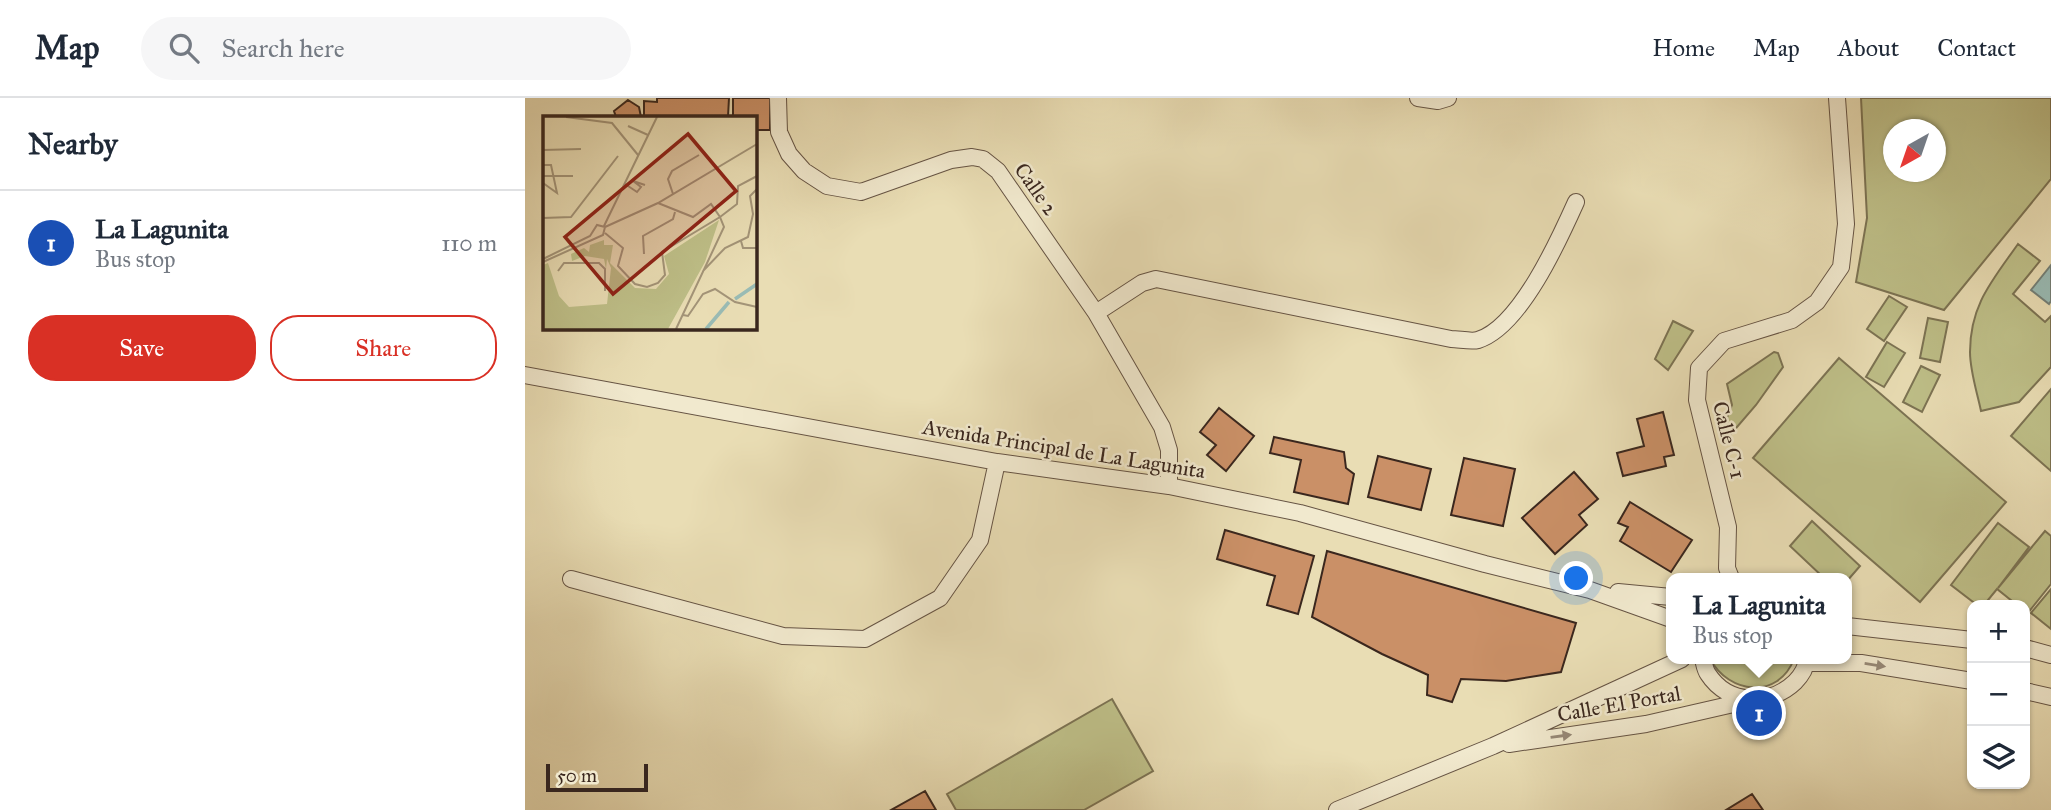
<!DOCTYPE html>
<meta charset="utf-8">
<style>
body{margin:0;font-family:"IM FELL Great Primer",serif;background:#f6f6f7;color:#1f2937}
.controls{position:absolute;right:21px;bottom:21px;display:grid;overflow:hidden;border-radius:14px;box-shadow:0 2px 5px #0004}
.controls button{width:63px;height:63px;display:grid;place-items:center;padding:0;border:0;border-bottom:2px solid #e0e1e3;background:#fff;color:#1f2937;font:35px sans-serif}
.compass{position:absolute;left:1358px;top:21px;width:63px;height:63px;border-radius:50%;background:#fff;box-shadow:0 2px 5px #0004;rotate:220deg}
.scale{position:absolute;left:21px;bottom:18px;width:102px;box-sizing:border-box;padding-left:7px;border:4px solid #3a271e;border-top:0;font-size:19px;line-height:24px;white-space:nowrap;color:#3a271e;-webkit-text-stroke:5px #f1e9ce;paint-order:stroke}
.you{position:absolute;left:1052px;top:481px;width:24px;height:24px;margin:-18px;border:5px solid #fff;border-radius:50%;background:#1a73e8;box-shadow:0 0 0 10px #1a73e833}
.badge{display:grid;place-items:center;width:46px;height:46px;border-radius:50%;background:#d93025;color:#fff;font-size:23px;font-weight:700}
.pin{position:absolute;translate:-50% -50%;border:4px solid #fff;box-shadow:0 2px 7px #0006}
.popup{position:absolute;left:1141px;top:475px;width:186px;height:91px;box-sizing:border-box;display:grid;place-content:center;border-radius:14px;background:#fff;filter:drop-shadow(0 2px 5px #0005);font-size:23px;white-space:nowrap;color:#747a83}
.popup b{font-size:26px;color:#1f2937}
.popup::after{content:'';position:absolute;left:50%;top:100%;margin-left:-14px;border:14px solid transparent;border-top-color:#fff}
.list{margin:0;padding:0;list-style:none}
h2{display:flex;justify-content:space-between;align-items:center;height:91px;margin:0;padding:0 28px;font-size:30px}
h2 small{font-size:23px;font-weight:400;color:#747a83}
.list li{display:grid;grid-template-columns:46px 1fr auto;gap:21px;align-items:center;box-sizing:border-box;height:105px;padding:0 28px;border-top:2px solid #e0e1e3}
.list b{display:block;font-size:26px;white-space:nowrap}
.list p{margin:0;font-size:23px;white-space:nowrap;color:#747a83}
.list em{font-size:23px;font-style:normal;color:#747a83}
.actions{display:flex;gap:14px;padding:21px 28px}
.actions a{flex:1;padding:16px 0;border:2px solid #d93025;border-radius:28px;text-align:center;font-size:24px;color:#d93025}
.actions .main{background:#d93025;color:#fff}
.icon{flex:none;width:38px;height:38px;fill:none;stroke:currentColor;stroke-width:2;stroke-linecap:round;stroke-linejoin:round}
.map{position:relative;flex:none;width:1526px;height:712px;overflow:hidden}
header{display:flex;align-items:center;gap:42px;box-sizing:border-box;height:98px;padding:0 35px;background:#fff;border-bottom:2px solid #e0e1e3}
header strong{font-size:33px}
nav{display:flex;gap:38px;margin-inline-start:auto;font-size:24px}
.search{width:490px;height:63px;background:#f6f6f7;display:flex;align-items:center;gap:18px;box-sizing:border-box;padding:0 24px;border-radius:38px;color:#747a83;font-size:26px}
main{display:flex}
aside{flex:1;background:#fff}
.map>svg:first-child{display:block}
.green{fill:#bebf88;stroke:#7c7353;stroke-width:2;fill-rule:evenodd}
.water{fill:#99bbb4;stroke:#738078;stroke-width:2}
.building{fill:#ca9067;stroke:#3a271e;stroke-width:2}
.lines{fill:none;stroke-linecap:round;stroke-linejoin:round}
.minor-casing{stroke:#665444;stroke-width:18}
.minor{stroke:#f1e9ce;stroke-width:16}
.oneway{fill:#968876}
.labels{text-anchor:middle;stroke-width:5;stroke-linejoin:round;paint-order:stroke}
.street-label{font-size:21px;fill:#3a271e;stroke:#f1e9ce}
.inset-river{fill:none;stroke:#99bbb4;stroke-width:3.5}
.inset-road{fill:none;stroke:#a39478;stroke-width:2}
.view{fill:#8f2418;fill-opacity:0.15;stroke:#8f2418;stroke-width:3.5}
.inset-edge{fill:none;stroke:#3a271e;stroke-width:3.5}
</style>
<header>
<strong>Map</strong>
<div class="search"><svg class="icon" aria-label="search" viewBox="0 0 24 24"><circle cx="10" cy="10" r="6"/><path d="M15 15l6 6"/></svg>Search here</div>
<nav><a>Home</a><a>Map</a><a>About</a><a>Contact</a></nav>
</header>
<main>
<aside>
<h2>Nearby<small></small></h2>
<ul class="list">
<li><span class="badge" style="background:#1a4fb4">1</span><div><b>La Lagunita</b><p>Bus stop</p></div><em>110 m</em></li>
</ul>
<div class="actions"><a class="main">Save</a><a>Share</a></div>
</aside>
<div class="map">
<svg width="1526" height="712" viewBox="0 0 1526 712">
<rect width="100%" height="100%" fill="#e9ddb4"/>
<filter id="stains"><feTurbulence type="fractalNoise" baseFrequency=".00286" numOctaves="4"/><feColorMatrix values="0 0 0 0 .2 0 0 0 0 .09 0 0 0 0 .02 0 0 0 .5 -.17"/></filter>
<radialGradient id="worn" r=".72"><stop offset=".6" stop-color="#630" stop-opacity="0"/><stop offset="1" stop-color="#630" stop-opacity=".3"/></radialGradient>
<path class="green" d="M 1336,0 L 1526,0 L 1526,81 L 1419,212 L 1331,184 L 1342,120 ZM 1368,32 L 1410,32 L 1410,74 L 1368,74 Z
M 1493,146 L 1515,163 L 1488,196 L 1520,224 L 1526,218 L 1526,269 L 1494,304 L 1456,313 C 1452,294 1445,273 1445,254 C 1445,207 1467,183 1493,146 Z
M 1364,198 L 1382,209 L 1359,243 L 1342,231 Z
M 1403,220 L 1423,224 L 1415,264 L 1395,260 Z
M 1148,223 L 1168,233 L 1143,272 L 1130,261 Z
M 1362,244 L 1380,255 L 1359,289 L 1341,279 Z
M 1249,254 L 1253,255 L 1258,269 L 1231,307 L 1206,336 L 1201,322 L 1207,307 L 1202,286 Z
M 1314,260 L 1481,404 L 1395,504 L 1228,360 Z
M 1396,268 L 1415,277 L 1397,314 L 1378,304 Z
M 1526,291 L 1526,373 L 1486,338 Z
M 1287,423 L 1335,468 L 1322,483 L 1322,480 L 1299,480 L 1265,448 Z
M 1473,425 L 1504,449 L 1473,490 L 1520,433 L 1526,438 L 1526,486 L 1502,516 L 1500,513 L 1500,507 L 1492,507 L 1472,491 L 1459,507 L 1452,507 L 1426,487 Z
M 1526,491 L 1526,531 L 1506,515 Z
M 1185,561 L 1269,561 C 1253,602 1204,596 1185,561 Z
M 587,601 L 628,673 L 559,712 L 431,712 L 422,696 Z"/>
<path class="water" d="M 1526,167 L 1526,203 L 1524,206 L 1506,192 Z"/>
<path class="building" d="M 132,0 L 204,0 L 203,19 L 119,19 L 119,3 L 132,4 Z
M 208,0 L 245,0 L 245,32 L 229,32 L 229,19 L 208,19 Z
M 103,2 L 114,9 L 116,19 L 91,19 L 89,13 Z
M 694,310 L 729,338 L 701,373 L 682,357 L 691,347 L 675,334 Z
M 1138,314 L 1149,357 L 1139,359 L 1141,368 L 1098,378 L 1092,355 L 1119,348 L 1112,321 Z
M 749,339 L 819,354 L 821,370 L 829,376 L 823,406 L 769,394 L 776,362 L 745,355 Z
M 853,358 L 906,371 L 896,412 L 843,399 Z
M 939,360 L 990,371 L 978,428 L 926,417 Z
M 1049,374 L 1073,401 L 1054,417 L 1062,427 L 1030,456 L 997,420 Z
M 1105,404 L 1167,442 L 1146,474 L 1095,443 L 1103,429 L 1093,425 Z
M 700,432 L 789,458 L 773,516 L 742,507 L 750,478 L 692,461 Z
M 802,453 L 1051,525 L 1036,574 L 981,583 L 936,581 L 927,604 L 902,597 L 903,577 L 857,556 L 787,519 Z
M 400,693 L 411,712 L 366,712 Z
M 1227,696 L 1238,712 L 1201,712 Z"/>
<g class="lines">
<defs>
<path id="minor" d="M 253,0 L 254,34 L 264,56 L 279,73 L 302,88 L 336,94 L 426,62 L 447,59 L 458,61 L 473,73 L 571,215 L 637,329 L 644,352 L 644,388
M 893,0 L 913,3 L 923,0
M 571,215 L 617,185 L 631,181 L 926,241 C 934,241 946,244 953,242 C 995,229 1034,142 1051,104
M 0,277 L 472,364 L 644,388 L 775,415 L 960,466 L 1065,492 L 1146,521
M 1206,480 L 1202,470 L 1203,429 L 1172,302 L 1174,270 L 1199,243 L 1267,222 L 1292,204 L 1316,169 L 1321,126 L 1312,0
M 46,481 L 258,538 L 340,541 L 415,500 L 455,442 L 472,364
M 1093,494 L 1146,499
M 1322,528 L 1447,542
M 1500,550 L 1526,557
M 1178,561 C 1179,565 1180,572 1183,576 C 1203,607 1245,608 1270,584 C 1276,578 1281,569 1282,561
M 1282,565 L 1336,565 L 1447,583
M 1500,593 L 1526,599
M 984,646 L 1121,626 L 1226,602
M 812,712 L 968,648 L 1157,561"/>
</defs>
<use href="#minor" class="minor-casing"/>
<use href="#minor" class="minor"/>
</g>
<defs><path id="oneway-solid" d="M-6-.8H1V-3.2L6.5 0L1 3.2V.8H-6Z" transform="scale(1.75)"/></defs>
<g class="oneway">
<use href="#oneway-solid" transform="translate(1350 567) rotate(9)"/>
<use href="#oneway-solid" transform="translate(1036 638) rotate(-8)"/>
</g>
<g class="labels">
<g class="street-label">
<text transform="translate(511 91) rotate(55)" y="7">Calle 2</text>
<text transform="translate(1204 342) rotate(76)" y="7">Calle C-1</text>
<text transform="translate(539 351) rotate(9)" y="7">Avenida Principal de La Lagunita</text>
<text transform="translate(1094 606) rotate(-10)" y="7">Calle El Portal</text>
</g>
</g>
<g transform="translate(18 18)">
<rect width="214" height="214" fill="#e9ddb4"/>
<path d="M 176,104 L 162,146 L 125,213 L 0,213 L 0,149 L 5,147 L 16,180 L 26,191 L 64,188 L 68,152 L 64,143 L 63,153 L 61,143 L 42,140 L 29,145 L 28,138 L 41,132 L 46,136 L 47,129 L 61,124 L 61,129 L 70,129 L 67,147 L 92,172 L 113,173 L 126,158 L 121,140 Z" fill="#bebf88"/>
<path class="inset-river" d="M 192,183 L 214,168M 163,213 L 186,186"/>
<path class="inset-road" d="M 23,1 L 69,7 L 95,39M 85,10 L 105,19M 0,34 L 38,33M 0,49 L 8,49 L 14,77 L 0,67M 0,60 L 30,60M 82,68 L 94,76 L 98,71 L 90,65 L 102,69M 130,78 L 125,63 L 129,55 L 156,39M 0,102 L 28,101 L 75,40M 61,110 L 114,1M 62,111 L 115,87 L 214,28M 62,117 L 80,132 L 75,150 L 92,168 L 104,171 L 115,167 L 122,159 L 119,136 L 177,101 L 168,88 L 150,101 L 115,87M 198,125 L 200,132 L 214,132M 101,138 L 100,120 L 130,103 L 132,96M 0,143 L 47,120 L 54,109 L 62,111 L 60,119 L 0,146M 15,155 L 21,147 L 56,147 L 62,153 L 62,175M 160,155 L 182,132 L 205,121 L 210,98 L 207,80 L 214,73M 140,199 L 145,200 L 160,178 L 172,173 L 192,186 L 214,191M 133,213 L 181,111 L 177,101 L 194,88 L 195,70 L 214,60"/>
<path class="view" d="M 145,18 L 193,75 L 70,178 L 22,121 Z"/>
<rect width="214" height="214" class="inset-edge"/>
</g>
<rect width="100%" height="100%" filter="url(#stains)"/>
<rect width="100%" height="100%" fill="url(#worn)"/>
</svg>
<div class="controls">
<button>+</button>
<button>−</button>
<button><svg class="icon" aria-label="layers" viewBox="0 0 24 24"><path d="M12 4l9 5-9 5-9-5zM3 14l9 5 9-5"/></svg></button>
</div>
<svg class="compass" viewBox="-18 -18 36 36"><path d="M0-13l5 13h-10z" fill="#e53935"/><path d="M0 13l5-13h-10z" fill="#747a83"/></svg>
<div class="scale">50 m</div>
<div class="you"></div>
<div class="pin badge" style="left:1234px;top:615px;background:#1a4fb4">1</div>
<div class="popup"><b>La Lagunita</b>Bus stop</div>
</div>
</main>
